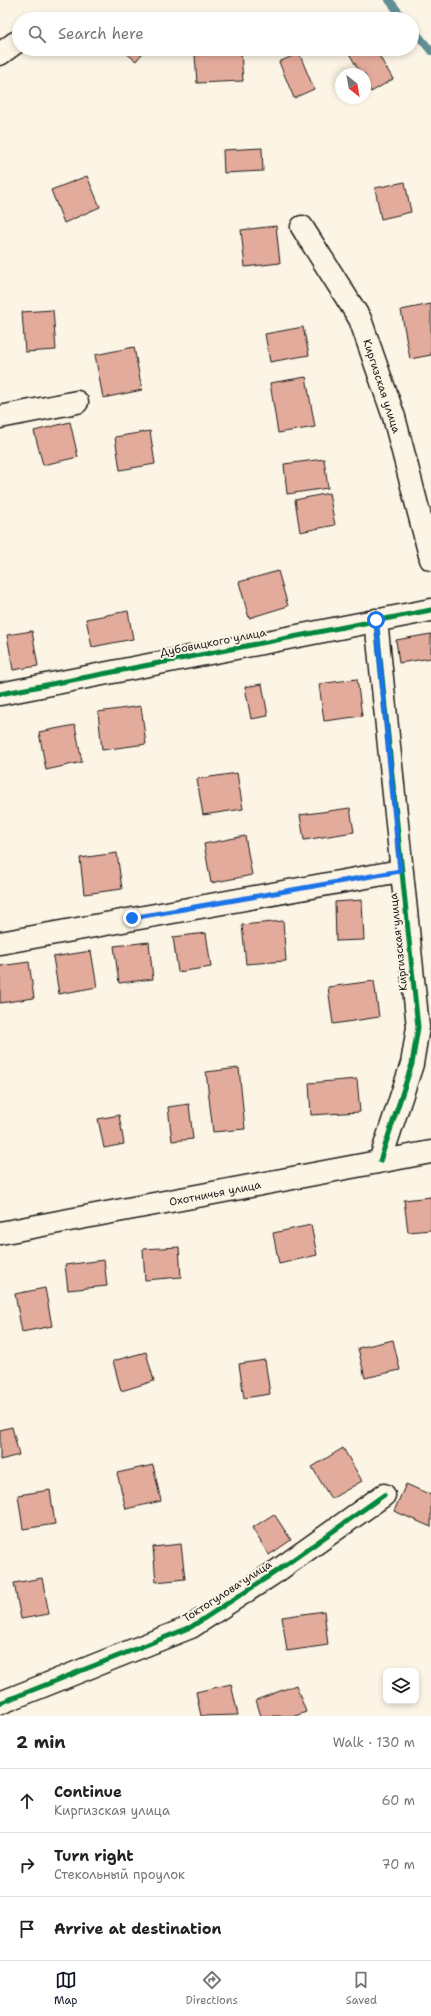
<!DOCTYPE html>
<meta charset="utf-8">
<style>
body{margin:0;font-family:"Shantell Sans",sans-serif;background:#f6f6f6;color:#222}
.controls{position:absolute;right:12px;bottom:12px;display:grid;overflow:hidden;border-radius:8px;box-shadow:0 2px 6px #0003}
.controls button{width:36px;height:36px;display:grid;place-items:center;padding:0;border:0;border-bottom:1px solid #e0e0e0;background:#fff;color:#222;font:20px sans-serif}
.compass{position:absolute;left:335px;top:68px;width:36px;height:36px;border-radius:50%;background:#fff;box-shadow:0 2px 6px #0003;rotate:149deg}
.stop{position:absolute;width:12px;height:12px;margin:-9px;border:3px solid #1a73e8;border-radius:50%;background:#fff}
.stop.end{background:#1a73e8;border-color:#fff;box-shadow:0 1px 4px #0008}
.list{margin:0;padding:0;list-style:none}
h2{display:flex;justify-content:space-between;align-items:center;height:52px;margin:0;padding:0 16px;font-size:17px}
h2 small{font-size:13px;font-weight:400;color:#767676}
.list li{display:grid;grid-template-columns:26px 1fr auto;gap:12px;align-items:center;box-sizing:border-box;height:64px;padding:0 16px;border-top:1px solid #e0e0e0}
.list b{display:block;font-size:15px;white-space:nowrap}
.list p{margin:0;font-size:13px;white-space:nowrap;color:#767676}
.list em{font-size:13px;font-style:normal;color:#767676}
.icon{flex:none;width:22px;height:22px;fill:none;stroke:currentColor;stroke-width:2;stroke-linecap:round;stroke-linejoin:round}
.map{position:relative;flex:none;width:431px;height:1716px;overflow:hidden}
.search{position:absolute;background:#fff;box-shadow:0 2px 6px #0003;left:12px;right:12px;top:12px;height:44px;display:flex;align-items:center;gap:10px;box-sizing:border-box;padding:0 14px;border-radius:22px;color:#767676;font-size:15px}
.sheet{height:244px;background:#fff}
nav{display:flex;justify-content:space-around;align-items:center;box-sizing:border-box;height:56px;border-top:1px solid #e0e0e0;background:#fff;font-size:11px;color:#767676}
nav a{display:grid;justify-items:center;gap:2px}
nav .on{color:#111827}
.map>svg:first-child{display:block}
.lines{fill:none;stroke-linecap:round;stroke-linejoin:round}
.stream{stroke:#609096;stroke-width:8}
.building{fill:#e3ab9b;stroke:#1c1c1c}
.minor-casing{stroke:#1c1c1c;stroke-width:25}
.minor{stroke:#fcf5e5;stroke-width:22}
.cycleway-casing{stroke:#fcf5e5;stroke-width:8}
.cycleway{stroke:#00873e;stroke-width:5}
.route{stroke:#1a73e8;stroke-width:5}
.labels{text-anchor:middle;stroke-width:4;stroke-linejoin:round;paint-order:stroke}
.street-label{font-size:11px;fill:#1c1c1c;stroke:#fcf5e5}
</style>
<div class="map">
<svg width="431" height="1716" viewBox="0 0 431 1716">
<rect width="100%" height="100%" fill="#fcf5e5"/>
<filter id="ink" filterUnits="userSpaceOnUse"><feTurbulence type="fractalNoise" baseFrequency=".025" numOctaves="2"/><feDisplacementMap in="SourceGraphic" scale="8" xChannelSelector="R" yChannelSelector="G"/><feConvolveMatrix kernelMatrix="1 2 1 2 8 2 1 2 1" color-interpolation-filters="sRGB"/></filter>
<g filter="url(#ink)">
<g class="lines">
<path class="stream" d="M 389,0 L 404,19
M 412,28 L 431,51"/>
</g>
<path class="building" d="M 121,49 L 146,49 L 136,61 Z
M 348,49 L 375,49 L 393,79 L 371,92 L 365,81 L 365,74 L 361,74 L 347,50 Z
M 241,52 L 243,81 L 197,83 L 195,55 Z
M 299,53 L 314,89 L 294,98 L 279,62 Z
M 262,148 L 263,171 L 224,173 L 223,150 Z
M 87,176 L 100,207 L 64,223 L 51,190 Z
M 405,182 L 411,212 L 381,219 L 375,188 Z
M 276,226 L 280,263 L 245,267 L 241,230 Z
M 431,304 L 431,355 L 410,359 L 401,310 Z
M 53,310 L 56,350 L 25,352 L 22,312 Z
M 303,327 L 309,355 L 270,362 L 265,334 Z
M 134,347 L 142,390 L 103,398 L 95,355 Z
M 306,377 L 315,427 L 278,433 L 270,383 Z
M 70,422 L 78,457 L 43,465 L 34,431 Z
M 150,431 L 155,464 L 120,470 L 115,437 Z
M 324,459 L 328,488 L 287,494 L 284,464 Z
M 329,493 L 335,525 L 300,532 L 295,500 Z
M 278,571 L 288,606 L 249,618 L 239,582 Z
M 128,611 L 133,639 L 92,647 L 86,619 Z
M 32,631 L 38,666 L 13,670 L 7,635 Z
M 431,634 L 431,658 L 399,663 L 396,640 Z
M 357,679 L 362,716 L 324,721 L 319,684 Z
M 262,684 L 268,716 L 251,719 L 245,687 Z
M 141,706 L 146,744 L 102,750 L 98,712 Z
M 75,725 L 82,762 L 46,770 L 39,732 Z
M 237,773 L 243,809 L 203,815 L 197,779 Z
M 350,808 L 354,832 L 304,840 L 300,815 Z
M 245,836 L 252,875 L 211,883 L 204,844 Z
M 117,853 L 122,889 L 84,894 L 80,858 Z
M 362,900 L 364,940 L 336,941 L 335,902 Z
M 283,921 L 286,961 L 246,964 L 242,925 Z
M 206,933 L 211,967 L 178,972 L 173,937 Z
M 149,942 L 153,979 L 119,983 L 114,946 Z
M 91,951 L 97,987 L 59,994 L 53,957 Z
M 29,962 L 34,998 L 0,1003 L 0,966 Z
M 374,981 L 379,1017 L 333,1024 L 328,987 Z
M 239,1068 L 245,1129 L 213,1132 L 206,1072 Z
M 357,1079 L 360,1112 L 311,1115 L 309,1083 Z
M 189,1104 L 193,1139 L 172,1141 L 168,1107 Z
M 119,1115 L 124,1144 L 104,1148 L 98,1119 Z
M 431,1197 L 431,1230 L 408,1232 L 404,1200 Z
M 311,1225 L 317,1255 L 279,1264 L 273,1233 Z
M 179,1247 L 181,1277 L 145,1280 L 143,1249 Z
M 104,1260 L 107,1286 L 68,1290 L 65,1265 Z
M 45,1288 L 52,1326 L 22,1332 L 15,1294 Z
M 393,1340 L 400,1370 L 365,1378 L 358,1348 Z
M 146,1352 L 154,1381 L 121,1391 L 113,1361 Z
M 265,1360 L 270,1394 L 244,1398 L 239,1364 Z
M 12,1427 L 19,1455 L 0,1460 L 0,1430 Z
M 343,1448 L 362,1481 L 331,1499 L 312,1467 Z
M 153,1465 L 161,1501 L 126,1509 L 117,1473 Z
M 406,1484 L 431,1495 L 431,1527 L 394,1511 Z
M 50,1490 L 55,1524 L 23,1529 L 18,1495 Z
M 274,1514 L 291,1540 L 269,1555 L 252,1528 Z
M 181,1544 L 185,1579 L 156,1582 L 153,1547 Z
M 42,1578 L 49,1614 L 21,1619 L 14,1583 Z
M 324,1611 L 328,1645 L 287,1651 L 282,1617 Z
M 231,1684 L 238,1715 L 201,1716 L 196,1692 Z
M 296,1685 L 306,1712 L 295,1716 L 261,1716 L 256,1700 Z"/>
<g class="lines">
<defs>
<path id="minor" d="M 0,54 L 15,43
M 302,227 L 360,319 L 394,417 L 431,559
M 0,417 L 77,402
M 376,620 L 418,1027 L 412,1064 L 380,1161
M 0,694 L 431,610
M 0,943 L 400,871
M 0,1233 L 431,1152
M 0,1703 L 191,1627 L 277,1571 L 384,1495"/>
</defs>
<use href="#minor" class="minor-casing"/>
<use href="#minor" class="minor"/>
<defs>
<path id="cycleway" d="M 376,620 L 418,1027 L 412,1064 L 380,1161
M 0,694 L 431,610
M 0,1703 L 191,1627 L 277,1571 L 384,1495"/>
</defs>
<use href="#cycleway" class="cycleway-casing"/>
<use href="#cycleway" class="cycleway"/>
</g>
</g>
<g class="lines" filter="url(#ink)">
<path class="route" d="M 132,918 L 400,871 L 376,620"/>
</g>
<g class="labels">
<g class="street-label">
<text transform="translate(382 386) rotate(72)" y="4">Киргизская улица</text>
<text transform="translate(213 642) rotate(-11)" y="4">Дубовицкого улица</text>
<text transform="translate(398 942) rotate(-96)" y="4">Киргизская улица</text>
<text transform="translate(215 1193) rotate(-11)" y="4">Охотничья улица</text>
<text transform="translate(227 1591) rotate(-33)" y="4">Токтогулова улица</text>
</g>
</g>
</svg>
<div class="controls">
<button><svg class="icon" aria-label="layers" viewBox="0 0 24 24"><path d="M12 4l9 5-9 5-9-5zM3 14l9 5 9-5"/></svg></button>
</div>
<svg class="compass" viewBox="-18 -18 36 36"><path d="M0-13l5 13h-10z" fill="#e53935"/><path d="M0 13l5-13h-10z" fill="#767676"/></svg>
<div class="stop" style="left:376px;top:620px"></div>
<div class="stop end" style="left:132px;top:918px"></div>
<div class="search"><svg class="icon" aria-label="search" viewBox="0 0 24 24"><circle cx="10" cy="10" r="6"/><path d="M15 15l6 6"/></svg>Search here</div>
</div>
<section class="sheet">
<h2>2 min<small>Walk · 130 m</small></h2>
<ul class="list">
<li><svg class="icon" aria-label="ahead" viewBox="0 0 24 24"><path d="M12 20V5M6 11l6-6 6 6"/></svg><div><b>Continue</b><p>Киргизская улица</p></div><em>60 m</em></li>
<li><svg class="icon" aria-label="right" viewBox="0 0 24 24"><path d="M7 20v-9h11M14 6l5 5-5 5"/></svg><div><b>Turn right</b><p>Стекольный проулок</p></div><em>70 m</em></li>
<li><svg class="icon" aria-label="arrive" viewBox="0 0 24 24"><path d="M6 21V4h12l-3 4 3 4H6"/></svg><div><b>Arrive at destination</b></div></li>
</ul>
</section>
<nav>
<a class="on"><svg class="icon" aria-label="map" viewBox="0 0 24 24"><path d="M3 6l6-2 6 2 6-2v14l-6 2-6-2-6 2zM9 4v14M15 6v14"/></svg>Map</a>
<a><svg class="icon" aria-label="directions" viewBox="0 0 24 24"><path d="M12 3l9 9-9 9-9-9zM9 14v-3h6M13 9l2 2-2 2"/></svg>Directions</a>
<a><svg class="icon" aria-label="saved" viewBox="0 0 24 24"><path d="M7 4h10v16l-5-4-5 4z"/></svg>Saved</a>
</nav>
